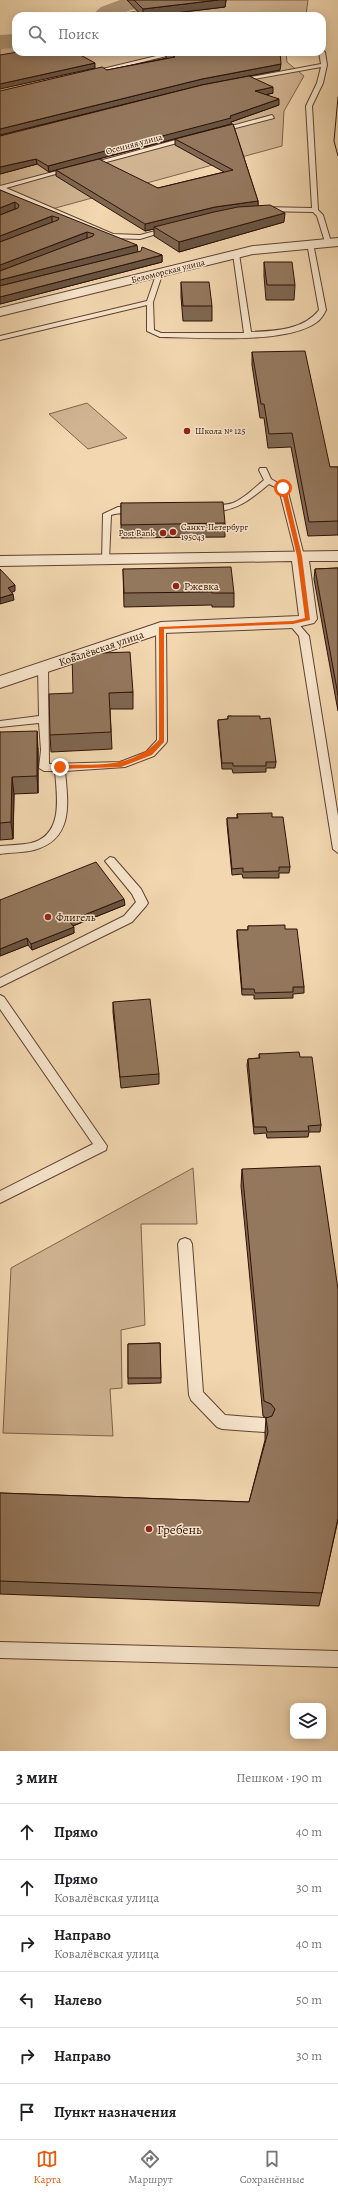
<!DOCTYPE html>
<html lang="ru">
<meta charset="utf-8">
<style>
body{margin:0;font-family:Alegreya,serif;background:#f6f6f6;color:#202124}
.controls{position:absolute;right:12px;bottom:12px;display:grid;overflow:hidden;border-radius:8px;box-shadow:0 2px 10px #0003}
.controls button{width:36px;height:36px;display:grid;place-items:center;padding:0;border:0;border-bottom:1px solid #e0e0e0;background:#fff;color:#202124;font:20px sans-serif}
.stop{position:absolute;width:12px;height:12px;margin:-9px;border:3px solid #ea580c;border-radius:50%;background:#fff}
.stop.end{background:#ea580c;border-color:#fff;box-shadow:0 1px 4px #0008}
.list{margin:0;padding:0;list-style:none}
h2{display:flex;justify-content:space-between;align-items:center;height:52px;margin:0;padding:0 16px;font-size:17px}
h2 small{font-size:13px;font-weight:400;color:#757577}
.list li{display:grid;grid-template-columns:26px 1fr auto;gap:12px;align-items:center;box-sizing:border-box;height:56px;padding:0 16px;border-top:1px solid #e0e0e0}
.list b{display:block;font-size:15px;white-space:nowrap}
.list p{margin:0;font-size:13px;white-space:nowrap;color:#757577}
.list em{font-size:13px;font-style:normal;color:#757577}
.icon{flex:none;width:22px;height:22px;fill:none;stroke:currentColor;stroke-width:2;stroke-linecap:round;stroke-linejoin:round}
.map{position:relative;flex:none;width:338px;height:1751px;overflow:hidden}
.search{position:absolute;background:#fff;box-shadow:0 2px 10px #0003;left:12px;right:12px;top:12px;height:44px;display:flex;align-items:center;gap:10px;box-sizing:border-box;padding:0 14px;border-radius:12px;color:#757577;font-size:15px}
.sheet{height:388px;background:#fff}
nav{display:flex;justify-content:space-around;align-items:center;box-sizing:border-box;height:56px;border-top:1px solid #e0e0e0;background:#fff;font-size:11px;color:#757577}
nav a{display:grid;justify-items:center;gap:2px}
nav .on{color:#ea580c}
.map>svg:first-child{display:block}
.green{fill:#d1b593;stroke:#80634c}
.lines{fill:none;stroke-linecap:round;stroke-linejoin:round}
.river{fill:#af9476;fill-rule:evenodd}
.lane-casing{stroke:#5f4230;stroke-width:2}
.street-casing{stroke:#5f4230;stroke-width:2}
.lane{fill:#f7e5cc;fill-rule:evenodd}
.street{fill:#f7e5cc;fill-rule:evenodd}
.tram{stroke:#2e1105;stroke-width:1}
.wall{fill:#7f6751;stroke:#2e1105}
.shaded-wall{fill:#685442;stroke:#2e1105}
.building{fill:#94785e;stroke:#2e1105}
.route{fill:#ea580c}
.poi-dot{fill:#8f2418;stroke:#f7e5cc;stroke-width:1.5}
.labels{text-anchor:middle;stroke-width:3;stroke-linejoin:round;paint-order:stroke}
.far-street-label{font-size:9px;fill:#2e1105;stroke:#f7e5cc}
.far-poi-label{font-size:9px;fill:#2e1105;stroke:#f7e5cc;text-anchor:start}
.poi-label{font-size:11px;fill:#2e1105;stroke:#f7e5cc;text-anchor:start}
.street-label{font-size:11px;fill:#2e1105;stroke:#f7e5cc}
.near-poi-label{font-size:13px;fill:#2e1105;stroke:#f7e5cc;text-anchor:start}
</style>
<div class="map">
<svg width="338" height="1751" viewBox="0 0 338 1751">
<rect width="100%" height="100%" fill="#f2d7b0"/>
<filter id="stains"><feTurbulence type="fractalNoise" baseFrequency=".005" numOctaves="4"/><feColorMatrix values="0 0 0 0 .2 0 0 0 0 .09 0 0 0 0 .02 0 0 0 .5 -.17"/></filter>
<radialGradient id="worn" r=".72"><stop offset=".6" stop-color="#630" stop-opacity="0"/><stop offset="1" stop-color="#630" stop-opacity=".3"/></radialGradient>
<path class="green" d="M 209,0 L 308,0 L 306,15 L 114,16 L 117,14 Z
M 16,45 L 16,52 L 286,52 L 287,62 L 304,76 L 284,111 L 282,146 L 41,212 L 0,194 L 0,46 Z
M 87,403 L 127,438 L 88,449 L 49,414 Z
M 193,1168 L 197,1224 L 141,1224 L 145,1325 L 121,1330 L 122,1388 L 110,1389 L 113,1436 L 3,1433 L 11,1268 Z"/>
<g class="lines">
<path class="river" d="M 120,0 L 174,0 L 171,4 L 131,10 L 116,16 L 91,16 L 101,7 Z
M 16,34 L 16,48 L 0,49 L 0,35 Z"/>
<defs>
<path id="lane" d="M 322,50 L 325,52 L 327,65 L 323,83 L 312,106 L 318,210 L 323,215 L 331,242 L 328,244 L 325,242 L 317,216 L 313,212 L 261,211 L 258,209 L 261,207 L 312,208 L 306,106 L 317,83 L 321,67 L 238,82 L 235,80 L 321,64 L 319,52 Z
M 173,52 L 183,52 L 93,74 L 90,72 Z
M 272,115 L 274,118 L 220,132 L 217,130 Z
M 190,136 L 192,139 L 88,167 L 85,165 Z
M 68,168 L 73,169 L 6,188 L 113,234 L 140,235 L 167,228 L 170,230 L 140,239 L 112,238 L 0,190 L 0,186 Z
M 310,241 L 313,243 L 326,310 C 324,314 321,319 317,322 C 286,345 199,337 160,337 L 147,331 L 147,305 L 0,340 L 0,336 L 147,301 L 157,272 L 160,270 L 163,272 L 153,302 L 154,330 L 161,333 L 244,333 L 233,254 L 236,252 L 239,254 L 251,332 C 276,331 303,330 319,310 L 307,243 Z
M 260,468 L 266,468 L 271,479 L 287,488 L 304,556 L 303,558 L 297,558 L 296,556 L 279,489 L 269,484 C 253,497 239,510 217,511 C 213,511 209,512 206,509 C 212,504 225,506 233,503 C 245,498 254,488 264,480 L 259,470 Z
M 118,507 L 135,507 L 139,509 C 133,514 120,512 111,515 L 109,560 L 105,563 L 102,562 L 103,514 Z
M 293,620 L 296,621 L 309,636 L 338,816 L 338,853 L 333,849 L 299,636 L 288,623 Z
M 161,625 L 166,628 L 167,741 L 166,743 L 154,756 L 125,767 L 65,771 C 68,803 74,839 34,850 C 23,853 11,852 0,854 L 0,846 C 10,845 21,845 31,843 C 64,835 57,796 55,771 L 44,771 L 39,768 L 41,750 L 39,723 L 0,727 L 0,721 L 39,716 L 38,668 L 43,665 L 48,668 L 49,764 L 120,762 L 146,752 L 157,740 L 156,628 Z
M 110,857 L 114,858 L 141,889 L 148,903 L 146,906 L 132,922 L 0,987 L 0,978 L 124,916 L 136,902 L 132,894 L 105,861 Z
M 0,995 L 4,997 L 107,1146 L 106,1150 L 0,1203 L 0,1191 L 93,1144 L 0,1009 Z
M 185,1238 L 190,1240 L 192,1244 L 203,1392 L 225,1415 L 264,1418 L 269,1420 L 272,1425 L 269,1430 L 264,1432 L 222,1429 L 217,1427 L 191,1400 L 189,1395 L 178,1244 L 180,1240 Z
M 0,1642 L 338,1651 L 338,1667 L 0,1658 Z"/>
<path id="street" d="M 338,238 L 338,246 L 253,254 L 0,316 L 0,308 L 253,246 Z
M 338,551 L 338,561 L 309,561 L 317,619 L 314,623 L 293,628 L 163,633 L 0,688 L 0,676 L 161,622 L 299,616 L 292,561 L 0,566 L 0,556 Z"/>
</defs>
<use href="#lane" class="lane-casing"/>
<use href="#street" class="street-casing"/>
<use href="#lane" class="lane"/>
<use href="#street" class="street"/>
<path class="tram" d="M 338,97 L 334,141 L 338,156"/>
</g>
<path class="wall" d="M 127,0 L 226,0 L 225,7 L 149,16 L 142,16 Z
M 166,52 L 280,70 L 202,85 L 0,135 L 107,70 L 167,58 L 166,58 Z
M 273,93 L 265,95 L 279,105 L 231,122 L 231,124 L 49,172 L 37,164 L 0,174 L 0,136 Z
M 233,124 L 258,201 L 258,206 L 284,222 L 179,252 L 154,236 L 154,229 L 145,231 L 56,176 L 56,170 L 158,188 L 224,172 L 175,145 L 175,139 Z
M 0,190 L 138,252 L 162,255 L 162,262 L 0,304 L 0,215 L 16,209 L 15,209 L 0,215 Z
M 264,262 L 295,285 L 294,300 L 266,300 L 264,276 Z
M 181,282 L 212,306 L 212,321 L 183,321 L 181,297 Z
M 252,352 L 330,467 L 338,467 L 338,535 L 308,536 L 291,447 L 268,448 L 264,418 L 260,418 L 252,365 Z
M 121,503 L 225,523 L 225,537 L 121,538 Z
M 338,568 L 338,711 L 314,579 L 315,569 Z
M 123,569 L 234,593 L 234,607 L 212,607 L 212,605 L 124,607 Z
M 133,692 L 133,709 L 110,709 L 112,749 L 51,752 L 50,735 L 73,693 Z
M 228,716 L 260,719 L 276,762 L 275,768 L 266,768 L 266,772 L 233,773 L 232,769 L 222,769 L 218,726 L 218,720 L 228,719 Z
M 0,732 L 38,748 L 38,793 L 14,794 L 13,839 L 0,840 Z
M 237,814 L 272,817 L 290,867 L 289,873 L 279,873 L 279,878 L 243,878 L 242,874 L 232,875 L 227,824 L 227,818 L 237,818 Z
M 0,900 L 125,905 L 73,926 L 74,933 L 32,950 L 28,945 L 0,956 Z
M 248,926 L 285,929 L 304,987 L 304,993 L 293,994 L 293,998 L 254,999 L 254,995 L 242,995 L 237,937 L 237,930 L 248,930 Z
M 113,1002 L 159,1074 L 159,1084 L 121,1088 L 113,1012 Z
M 259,1054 L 300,1057 L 321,1125 L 320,1132 L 309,1132 L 308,1137 L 267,1138 L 266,1133 L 254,1134 L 247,1065 L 248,1059 L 259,1058 Z
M 242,1169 L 338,1289 L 338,1520 L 319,1606 L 0,1594 L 0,1493 L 249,1502 L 265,1440 L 265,1433 L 266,1418 L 267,1418 L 263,1416 L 241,1186 Z
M 160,1343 L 161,1383 L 128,1384 L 128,1344 Z"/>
<path class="shaded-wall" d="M 218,0 L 226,0 L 225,7 L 149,16 L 143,16 L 143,9 Z
M 158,52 L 166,52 L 158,54 Z
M 95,63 L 95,68 L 0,89 L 0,84 Z
M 281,64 L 280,70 L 202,85 L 0,135 L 0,129 L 202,79 Z
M 273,87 L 273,93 L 255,97 L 255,91 Z
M 279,99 L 279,105 L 231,122 L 231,124 L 49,172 L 48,166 L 230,116 Z
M 36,159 L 37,164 L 0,174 L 0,167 Z
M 258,201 L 258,207 L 154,227 L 154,229 L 145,231 L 145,224 L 215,207 Z
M 15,202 L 15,209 L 0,215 L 0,208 Z
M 285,213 L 284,222 L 179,252 L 179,242 Z
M 52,216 L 52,223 L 0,242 L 0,236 Z
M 87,232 L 87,239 L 0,271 L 0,265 Z
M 137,245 L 138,252 L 0,286 L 0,280 Z
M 162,255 L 162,262 L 0,304 L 0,297 Z
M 15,585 L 15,591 L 8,594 L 8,588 Z
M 13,594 L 14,600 L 0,604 L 0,598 Z
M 37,731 L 38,748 L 38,793 L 37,776 Z
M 12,777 L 14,794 L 13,839 L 11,822 Z
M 124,899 L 125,905 L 70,927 L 69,921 Z
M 74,927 L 74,933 L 32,950 L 31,944 Z
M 27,938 L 28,945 L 0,956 L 0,949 Z"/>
<path class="building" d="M 134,0 L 218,0 L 143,9 Z
M 18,52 L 75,52 L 95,63 L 0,84 L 0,55 Z
M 166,52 L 280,52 L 281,64 L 202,79 L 0,129 L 0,91 L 102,67 L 107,70 L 175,57 Z
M 249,76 L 273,87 L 255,91 L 279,99 L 230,116 L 231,118 L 48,166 L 36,159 L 0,167 L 0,136 L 202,85 Z
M 233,124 L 258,201 L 215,207 L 145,224 L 56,170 L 99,159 L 158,188 L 233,170 L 175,139 Z
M 0,190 L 137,245 L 0,280 L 0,271 L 93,236 L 94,234 L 87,232 L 0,265 L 0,242 L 58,220 L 59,218 L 52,216 L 0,236 L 0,215 L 18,208 L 19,205 L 15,202 L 0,208 Z
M 270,205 L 285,213 L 179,242 L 154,227 L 214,212 L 238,207 Z
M 142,247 L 162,255 L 0,297 L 0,286 L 141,251 Z
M 264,262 L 292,262 L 295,285 L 267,285 Z
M 181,282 L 209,282 L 212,306 L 183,306 Z
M 305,351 L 330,467 L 338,467 L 338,521 L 309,522 L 292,433 L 269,434 L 264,404 L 261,404 L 252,352 Z
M 223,502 L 225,523 L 121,525 L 121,503 Z
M 231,567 L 234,593 L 212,593 L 212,592 L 124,593 L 123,569 Z
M 338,568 L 338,695 L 315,569 Z
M 0,569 L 15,585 L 8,588 L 13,594 L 0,598 Z
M 130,652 L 133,692 L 109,693 L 111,732 L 50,735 L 49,694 L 73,693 L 72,654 Z
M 228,716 L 260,716 L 260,719 L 270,718 L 276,762 L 266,762 L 266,766 L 233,766 L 233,763 L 222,763 L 218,720 L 228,719 Z
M 37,731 L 37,776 L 12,777 L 11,822 L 0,823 L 0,732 Z
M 272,813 L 272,817 L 283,817 L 290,867 L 279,867 L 279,871 L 243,872 L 243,868 L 232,869 L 227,818 L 238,818 L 237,814 Z
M 96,862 L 124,899 L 69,921 L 74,927 L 31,944 L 27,938 L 0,949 L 0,900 Z
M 285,925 L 285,929 L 297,929 L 304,987 L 293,987 L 293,992 L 255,993 L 254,989 L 242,989 L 237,930 L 248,930 L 248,926 Z
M 150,999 L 159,1074 L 120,1077 L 113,1002 Z
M 299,1052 L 300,1057 L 312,1057 L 321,1125 L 308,1126 L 309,1131 L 267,1132 L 266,1127 L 254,1127 L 248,1059 L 260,1058 L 259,1054 Z
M 320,1166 L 338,1289 L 338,1518 L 322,1593 L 0,1581 L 0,1493 L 249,1502 L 268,1432 L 266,1418 L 272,1416 L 275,1409 L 271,1404 L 264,1401 L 242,1169 Z
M 160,1343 L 161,1378 L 128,1378 L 128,1344 Z"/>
<path class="route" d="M 283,487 L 286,488 L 302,556 L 310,620 L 293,624 L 164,629 L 164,742 L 152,755 L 121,767 L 58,769 L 60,765 C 98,764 131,769 159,740 L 159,627 L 293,621 L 305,618 L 297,556 L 281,488 Z"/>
<g class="poi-dot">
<circle cx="187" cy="431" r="4"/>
<circle cx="173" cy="532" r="4"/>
<circle cx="163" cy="533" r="4"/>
<circle cx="176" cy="586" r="4"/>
<circle cx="48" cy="917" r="4"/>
<circle cx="149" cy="1529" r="4"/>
</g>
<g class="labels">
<g class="far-street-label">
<text transform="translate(134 144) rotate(-15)" y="3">Осенняя улица</text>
<text transform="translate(168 271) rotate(-14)" y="3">Беломорская улица</text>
</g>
<g class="far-poi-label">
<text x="195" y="434">Школа № 125</text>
<text x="181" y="530">Санкт-Петербург<tspan x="181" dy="10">195043</tspan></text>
<text x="155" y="536" text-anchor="end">Post Bank</text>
</g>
<g class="poi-label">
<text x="184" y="590">Ржевка</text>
<text x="56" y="921">Флигель</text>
</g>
<g class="street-label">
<text transform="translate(101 648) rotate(-19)" y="4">Ковалёвская улица</text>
</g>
<g class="near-poi-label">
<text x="157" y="1534">Гребень</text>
</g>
</g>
<rect width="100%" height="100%" filter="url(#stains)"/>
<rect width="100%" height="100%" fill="url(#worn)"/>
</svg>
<div class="controls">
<button><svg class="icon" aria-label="layers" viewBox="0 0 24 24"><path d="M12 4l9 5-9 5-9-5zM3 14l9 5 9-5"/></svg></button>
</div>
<div class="stop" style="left:283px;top:488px"></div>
<div class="stop end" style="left:60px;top:767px"></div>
<div class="search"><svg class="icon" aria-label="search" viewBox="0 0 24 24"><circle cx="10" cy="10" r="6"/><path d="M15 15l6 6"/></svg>Поиск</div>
</div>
<section class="sheet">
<h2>3 мин<small>Пешком · 190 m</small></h2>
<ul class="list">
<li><svg class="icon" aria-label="ahead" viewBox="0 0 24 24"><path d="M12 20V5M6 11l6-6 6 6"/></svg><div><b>Прямо</b></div><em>40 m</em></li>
<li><svg class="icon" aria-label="ahead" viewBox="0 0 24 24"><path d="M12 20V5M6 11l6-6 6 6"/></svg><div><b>Прямо</b><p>Ковалёвская улица</p></div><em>30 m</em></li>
<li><svg class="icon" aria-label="right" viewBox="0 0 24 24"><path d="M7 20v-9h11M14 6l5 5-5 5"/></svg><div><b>Направо</b><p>Ковалёвская улица</p></div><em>40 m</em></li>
<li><svg class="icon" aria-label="left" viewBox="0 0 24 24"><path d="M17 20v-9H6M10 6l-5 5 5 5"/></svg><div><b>Налево</b></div><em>50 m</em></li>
<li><svg class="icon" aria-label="right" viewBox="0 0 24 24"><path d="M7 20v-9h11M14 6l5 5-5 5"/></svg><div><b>Направо</b></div><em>30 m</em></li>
<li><svg class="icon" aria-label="arrive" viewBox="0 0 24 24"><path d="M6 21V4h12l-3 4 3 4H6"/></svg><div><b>Пункт назначения</b></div></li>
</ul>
</section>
<nav>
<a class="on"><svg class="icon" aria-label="map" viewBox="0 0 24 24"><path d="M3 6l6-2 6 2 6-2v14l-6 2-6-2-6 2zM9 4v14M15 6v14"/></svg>Карта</a>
<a><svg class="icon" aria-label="directions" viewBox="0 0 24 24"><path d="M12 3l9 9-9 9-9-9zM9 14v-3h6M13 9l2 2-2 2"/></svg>Маршрут</a>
<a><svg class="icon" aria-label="saved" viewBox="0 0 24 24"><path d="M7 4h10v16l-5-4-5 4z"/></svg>Сохранённые</a>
</nav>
